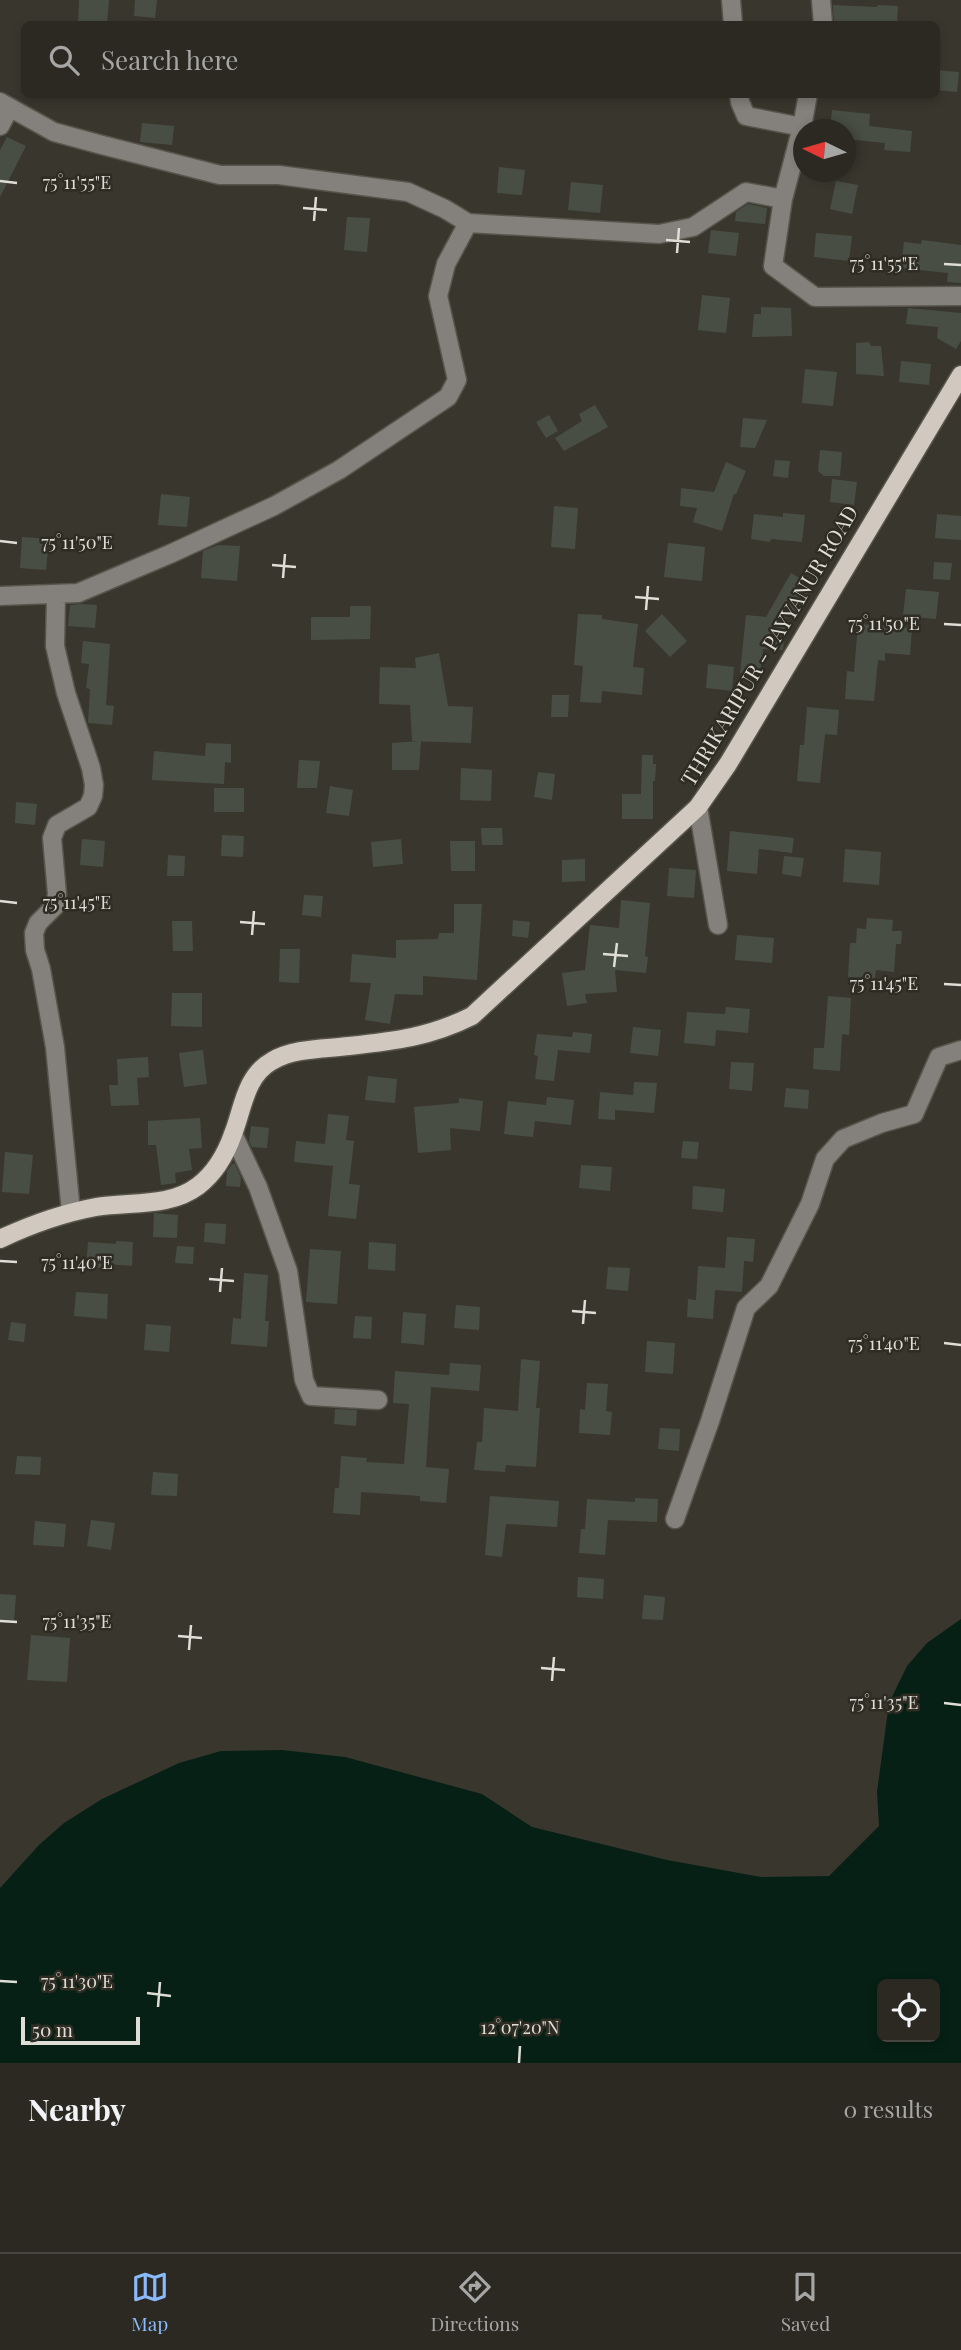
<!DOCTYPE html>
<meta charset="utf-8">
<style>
body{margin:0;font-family:"Playfair Display",serif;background:#37352f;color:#f1f3f6}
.controls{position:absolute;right:21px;bottom:21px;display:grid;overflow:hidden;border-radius:10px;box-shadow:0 4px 10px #0003}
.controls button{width:63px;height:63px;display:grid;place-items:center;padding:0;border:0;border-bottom:2px solid #474540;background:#2b2922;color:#f1f3f6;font:35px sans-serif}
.compass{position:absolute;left:793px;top:119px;width:63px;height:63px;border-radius:50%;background:#2b2922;box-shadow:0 4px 10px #0003;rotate:275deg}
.scale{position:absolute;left:21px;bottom:18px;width:119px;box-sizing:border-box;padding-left:7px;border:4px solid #deddd6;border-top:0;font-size:19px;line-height:24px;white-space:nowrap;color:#deddd6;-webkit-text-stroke:5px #2f2d23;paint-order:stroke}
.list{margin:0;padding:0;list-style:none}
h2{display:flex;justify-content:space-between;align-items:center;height:91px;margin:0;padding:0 28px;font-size:30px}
h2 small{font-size:23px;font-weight:400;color:#a6a6a5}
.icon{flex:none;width:38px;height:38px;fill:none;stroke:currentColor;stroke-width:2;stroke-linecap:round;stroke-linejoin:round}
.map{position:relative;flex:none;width:961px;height:2063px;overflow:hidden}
.search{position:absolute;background:#2b2922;box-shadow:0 4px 10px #0003;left:21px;right:21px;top:21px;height:77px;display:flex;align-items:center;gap:18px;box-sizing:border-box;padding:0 24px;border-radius:10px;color:#a6a6a5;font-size:26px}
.sheet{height:189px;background:#2b2922}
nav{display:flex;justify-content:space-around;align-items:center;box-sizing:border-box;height:98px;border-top:2px solid #474540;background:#2b2922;font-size:19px;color:#a6a6a5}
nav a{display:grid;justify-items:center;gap:4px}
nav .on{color:#89bafc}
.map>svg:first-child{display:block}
.water{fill:#062015;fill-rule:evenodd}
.building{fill:#494e44}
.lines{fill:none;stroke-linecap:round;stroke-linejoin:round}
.minor-casing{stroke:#57554b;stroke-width:21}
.major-casing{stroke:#57554b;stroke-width:21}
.minor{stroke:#84807c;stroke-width:18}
.major{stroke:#d1c8bf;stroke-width:18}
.ticks{fill:none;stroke:#deddd6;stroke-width:2.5}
.labels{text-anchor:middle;stroke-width:5;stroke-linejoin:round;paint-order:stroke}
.street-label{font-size:21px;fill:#deddd6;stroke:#2f2d23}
.ticks-label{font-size:18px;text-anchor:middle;fill:#deddd6;stroke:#2f2d23;stroke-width:5;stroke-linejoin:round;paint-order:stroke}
</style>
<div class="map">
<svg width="961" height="2063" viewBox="0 0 961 2063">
<rect width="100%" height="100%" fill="#39372d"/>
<path class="water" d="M 961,1619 L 961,2063 L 0,2063 L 0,1888 L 39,1845 L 64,1823 L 102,1799 L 179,1763 L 221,1751 L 282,1750 L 345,1757 L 482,1794 L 532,1827 L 667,1860 L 761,1877 L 829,1876 L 879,1826 L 877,1792 L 889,1703 L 907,1666 L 927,1643 ZM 882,1984 L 935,1984 L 935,2037 L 882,2037 Z"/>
<path class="building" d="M 79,0 L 109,0 L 107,24 L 78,24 Z
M 135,0 L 157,0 L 155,18 L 134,16 Z
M 833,5 L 877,7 L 878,5 L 898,6 L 897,24 L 858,22 L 858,24 L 834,24 Z
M 936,70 L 959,72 L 957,92 L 936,90 Z
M 832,110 L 870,114 L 869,126 L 912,131 L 910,152 L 884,150 L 885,143 L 845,139 L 845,130 L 830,130 Z
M 142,123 L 174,126 L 172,145 L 140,142 Z
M 7,137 L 26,146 L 0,197 L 0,150 Z
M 499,167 L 525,170 L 522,195 L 497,193 Z
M 836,181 L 858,185 L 852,214 L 830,209 Z
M 571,182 L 603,185 L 600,213 L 568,210 Z
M 748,204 L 767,208 L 765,224 L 735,221 L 736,212 Z
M 347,217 L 370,218 L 367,252 L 344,250 Z
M 711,230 L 739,233 L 736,256 L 708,253 Z
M 816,233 L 852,236 L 849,261 L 814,257 Z
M 922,240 L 961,245 L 961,283 L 947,282 L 948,273 L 901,268 L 904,242 L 921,244 Z
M 702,295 L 730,298 L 726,333 L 698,330 Z
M 761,307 L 791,308 L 792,336 L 752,337 L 754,314 L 761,314 Z
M 908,308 L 961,313 L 961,341 L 956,349 L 937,338 L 938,327 L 906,324 Z
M 869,342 L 871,346 L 881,346 L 884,376 L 856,374 L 856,343 Z
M 901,361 L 931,364 L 929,385 L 899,382 Z
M 805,369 L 837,372 L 833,406 L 802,403 Z
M 595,405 L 608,427 L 564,451 L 555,438 L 582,421 L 579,414 Z
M 549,415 L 558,431 L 546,438 L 536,422 Z
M 743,418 L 767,420 L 755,448 L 740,447 Z
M 820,450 L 842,452 L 840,476 L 824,476 L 818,471 Z
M 775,460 L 790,461 L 788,478 L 773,476 Z
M 726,462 L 746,471 L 736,494 L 734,494 L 722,531 L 693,522 L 697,508 L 680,506 L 681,488 L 714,492 Z
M 832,479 L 857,482 L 854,505 L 830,502 Z
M 161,494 L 190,497 L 187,527 L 158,525 Z
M 554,506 L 578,508 L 575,549 L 551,547 Z
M 783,513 L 805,515 L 802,542 L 771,539 L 770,542 L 751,539 L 754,514 L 783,517 Z
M 937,514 L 961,516 L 961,540 L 935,538 Z
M 22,537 L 49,539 L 46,570 L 20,568 Z
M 668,543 L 705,547 L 702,581 L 664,577 Z
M 218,545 L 240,546 L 237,581 L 201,578 L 203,551 Z
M 934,562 L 952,563 L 950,580 L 933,579 Z
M 791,573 L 813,586 L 797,614 L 787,608 L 783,650 L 763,649 L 760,675 L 740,673 L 746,615 L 766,617 Z
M 906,589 L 939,592 L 936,619 L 903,616 Z
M 81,604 L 97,605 L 95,628 L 68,626 L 70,605 Z
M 350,606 L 371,606 L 370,639 L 311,640 L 311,617 L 350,617 Z
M 578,614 L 602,615 L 602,619 L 638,624 L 633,667 L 644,668 L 642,695 L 602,691 L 601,703 L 580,702 L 583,666 L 574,665 Z
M 662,614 L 687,641 L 670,657 L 645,631 Z
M 858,624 L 912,628 L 910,655 L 885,653 L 885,661 L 878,660 L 874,701 L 845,699 L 847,671 L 854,672 Z
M 83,641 L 110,644 L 106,705 L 114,706 L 112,725 L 88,723 L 90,689 L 86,688 L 89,664 L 81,663 Z
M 439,653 L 448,706 L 473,707 L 471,743 L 412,741 L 410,705 L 379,704 L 380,667 L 416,668 L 415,658 Z
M 708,664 L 734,667 L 732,691 L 706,688 Z
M 552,695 L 569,695 L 568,717 L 551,717 Z
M 807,707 L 839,710 L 837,735 L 825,734 L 820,783 L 797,781 L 800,745 L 804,745 Z
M 421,741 L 419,770 L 392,770 L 392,743 Z
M 206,743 L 231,744 L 231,763 L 225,762 L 224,784 L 152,780 L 154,751 L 205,756 Z
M 642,755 L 653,755 L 653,764 L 656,764 L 655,781 L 653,781 L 653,819 L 622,819 L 622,794 L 641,794 Z
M 299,760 L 320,761 L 317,788 L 297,788 Z
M 461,768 L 492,770 L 491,801 L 460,800 Z
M 538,772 L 555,774 L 552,800 L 534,797 Z
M 330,786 L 353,790 L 349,816 L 326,813 Z
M 214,788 L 244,788 L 244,812 L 214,812 Z
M 16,802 L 37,804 L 35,825 L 15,823 Z
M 481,828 L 502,828 L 503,845 L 482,845 Z
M 730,831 L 794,838 L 792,853 L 759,849 L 757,874 L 727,871 Z
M 222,835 L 244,836 L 243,857 L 221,856 Z
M 82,839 L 105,841 L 103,867 L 80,865 Z
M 401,839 L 403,864 L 373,867 L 371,842 Z
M 450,841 L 475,841 L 475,871 L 451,871 Z
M 845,849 L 881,852 L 879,885 L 843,882 Z
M 168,855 L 185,856 L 184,876 L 167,876 Z
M 784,856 L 804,858 L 801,877 L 782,874 Z
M 585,859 L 585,881 L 562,882 L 562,860 Z
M 669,868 L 696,870 L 694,898 L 667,896 Z
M 304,895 L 323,896 L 321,917 L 302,915 Z
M 621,900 L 650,903 L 645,956 L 648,957 L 646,973 L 615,970 L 617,992 L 585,994 L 587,1003 L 567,1006 L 562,973 L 585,970 L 590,925 L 619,928 Z
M 454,904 L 482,904 L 477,980 L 423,976 L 423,995 L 395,994 L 390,1024 L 365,1020 L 371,983 L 350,982 L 352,954 L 396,958 L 396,940 L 438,939 L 439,933 L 454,933 Z
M 867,918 L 893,920 L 892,931 L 902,931 L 901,944 L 896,944 L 894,972 L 876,970 L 875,979 L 848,977 L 850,943 L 856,943 L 857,928 L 866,929 Z
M 513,920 L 530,922 L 528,938 L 512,936 Z
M 172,921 L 192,921 L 193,951 L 173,951 Z
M 737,935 L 774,938 L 772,963 L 735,960 Z
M 280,949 L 300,949 L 299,983 L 279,982 Z
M 172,993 L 202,993 L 202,1027 L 171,1026 Z
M 828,996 L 851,998 L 849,1035 L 842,1034 L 840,1071 L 813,1069 L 814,1048 L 824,1048 Z
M 726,1007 L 750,1009 L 748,1033 L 716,1030 L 715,1046 L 684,1043 L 687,1012 L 725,1014 Z
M 633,1027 L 661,1030 L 658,1056 L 630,1053 Z
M 573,1032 L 592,1034 L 590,1053 L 558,1050 L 554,1081 L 535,1079 L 538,1056 L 534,1055 L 537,1034 L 572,1037 Z
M 203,1050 L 207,1084 L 184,1087 L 179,1053 Z
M 148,1057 L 149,1077 L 137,1078 L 139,1105 L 111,1106 L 109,1085 L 118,1085 L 117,1059 Z
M 731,1062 L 754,1063 L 752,1091 L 729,1089 Z
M 368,1076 L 397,1079 L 395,1103 L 365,1100 Z
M 634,1082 L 657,1083 L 654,1113 L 615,1110 L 615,1120 L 598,1119 L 600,1092 L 633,1095 Z
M 786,1088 L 809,1090 L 808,1109 L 784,1107 Z
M 547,1097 L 574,1100 L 571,1125 L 535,1121 L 533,1137 L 504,1134 L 508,1101 L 546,1105 Z
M 459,1098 L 483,1101 L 480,1131 L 450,1128 L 451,1150 L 418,1153 L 414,1107 L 459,1103 Z
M 328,1114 L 349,1116 L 346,1140 L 354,1141 L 349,1184 L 360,1185 L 356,1219 L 328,1216 L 333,1166 L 294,1162 L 296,1141 L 325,1144 Z
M 200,1118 L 202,1148 L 189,1149 L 192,1170 L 175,1173 L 176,1183 L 161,1185 L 156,1145 L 148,1145 L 148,1121 Z
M 251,1126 L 269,1128 L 267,1148 L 252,1147 L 249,1142 Z
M 683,1141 L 699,1142 L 697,1159 L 681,1158 Z
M 5,1152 L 33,1155 L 29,1194 L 2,1192 Z
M 232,1164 L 235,1164 L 241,1178 L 240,1187 L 226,1186 L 227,1171 Z
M 581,1165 L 612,1167 L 610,1191 L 579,1188 Z
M 693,1186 L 725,1189 L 723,1212 L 692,1209 Z
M 154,1213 L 178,1215 L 177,1238 L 153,1237 Z
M 205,1223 L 226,1224 L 225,1244 L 204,1242 Z
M 727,1237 L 755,1239 L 753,1262 L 744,1261 L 742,1292 L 715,1290 L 713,1319 L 687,1317 L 688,1299 L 696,1300 L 698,1266 L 725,1268 Z
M 116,1241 L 133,1242 L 132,1266 L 108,1264 L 108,1268 L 86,1267 L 88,1242 L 116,1244 Z
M 369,1242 L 396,1244 L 395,1271 L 368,1269 Z
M 177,1246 L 194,1247 L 193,1264 L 175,1263 Z
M 310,1249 L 341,1251 L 337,1304 L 306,1302 Z
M 608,1267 L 630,1268 L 628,1291 L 606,1289 Z
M 244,1273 L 268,1275 L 265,1321 L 269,1321 L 267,1347 L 231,1344 L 233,1318 L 241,1319 Z
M 76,1292 L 108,1294 L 107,1319 L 74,1316 Z
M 456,1305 L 480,1307 L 479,1330 L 454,1328 Z
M 403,1312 L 426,1314 L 424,1345 L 401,1343 Z
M 355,1316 L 372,1317 L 371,1339 L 353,1338 Z
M 11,1322 L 26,1324 L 24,1342 L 8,1340 Z
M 146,1324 L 171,1326 L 169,1352 L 144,1350 Z
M 647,1341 L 675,1343 L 673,1374 L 645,1372 Z
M 521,1359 L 540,1361 L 536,1408 L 540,1408 L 536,1467 L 506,1465 L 505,1472 L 474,1470 L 477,1442 L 482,1442 L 484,1408 L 518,1411 Z
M 450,1363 L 481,1365 L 479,1391 L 431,1387 L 426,1467 L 449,1469 L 446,1503 L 420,1501 L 420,1496 L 361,1492 L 360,1515 L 333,1513 L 335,1488 L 339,1488 L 341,1456 L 367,1458 L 366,1462 L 404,1464 L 409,1404 L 393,1403 L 395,1371 L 449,1375 Z
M 587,1383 L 608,1384 L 606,1411 L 612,1412 L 610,1435 L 579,1433 L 580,1409 L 585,1410 Z
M 335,1409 L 357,1410 L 356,1426 L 334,1424 Z
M 660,1428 L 680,1429 L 679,1451 L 658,1449 Z
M 17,1456 L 41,1457 L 40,1475 L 15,1474 Z
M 153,1472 L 178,1474 L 177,1496 L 151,1495 Z
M 490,1496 L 559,1501 L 557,1527 L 506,1524 L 502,1557 L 485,1555 Z
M 635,1498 L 658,1499 L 657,1522 L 608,1520 L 605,1555 L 579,1553 L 581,1529 L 585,1529 L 587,1499 L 635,1502 Z
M 91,1520 L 115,1523 L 111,1550 L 87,1546 Z
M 35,1521 L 66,1524 L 64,1547 L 33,1545 Z
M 578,1577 L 604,1579 L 603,1599 L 577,1597 Z
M 0,1594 L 16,1595 L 14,1622 L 0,1621 Z
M 644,1595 L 665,1597 L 663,1620 L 642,1619 Z
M 31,1635 L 70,1638 L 67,1682 L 27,1680 Z"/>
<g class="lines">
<defs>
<path id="minor" d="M 731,0 L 733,24
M 821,0 L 823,24
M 739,94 L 740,102 L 746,116 L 802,127 L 783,199 L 773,266 L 815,297 L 961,296
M 0,102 L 54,132 L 102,145 L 220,175 L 279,175 L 408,192 L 445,209 L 468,223 L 446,264 L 438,296 L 457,380 L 448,397 L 339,470 L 274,506 L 170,554 L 78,593 L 0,596
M 0,126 L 9,109
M 802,127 L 808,94
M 468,223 L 659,234 L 693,227 L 746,192 L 783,199
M 56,595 L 55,646 L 66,693 L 91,768 L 94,785 L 93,796 L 88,807 L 57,825 L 52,838 L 57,894 L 55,906 L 38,923 L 34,933 L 35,950 L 41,969 L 55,1047 L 71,1212
M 698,807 L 718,925
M 233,1134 L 258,1187 L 288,1271 L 304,1380 L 311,1396 L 378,1400
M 675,1519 L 710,1421 L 746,1308 L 769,1286 L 810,1204 L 825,1159 L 843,1139 L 882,1123 L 914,1114 L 939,1057 L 961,1050"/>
<path id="major" d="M 0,1239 C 30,1225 63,1213 96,1207 C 129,1201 169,1208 198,1186 C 215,1173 226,1154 233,1134 C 243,1109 245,1076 272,1061 C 294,1048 324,1049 349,1046 C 395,1041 430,1037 472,1016 L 698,807 L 728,764 L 961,375"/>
</defs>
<use href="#minor" class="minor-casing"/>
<use href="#major" class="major-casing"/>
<use href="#minor" class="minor"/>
<use href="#major" class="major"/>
</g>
<path class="ticks" d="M 0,181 L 17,183M 303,208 L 327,210M 314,221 L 316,197M 666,240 L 690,242M 677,253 L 679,228M 944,264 L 961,265M 0,541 L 17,543M 272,565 L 296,567M 283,578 L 285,554M 635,597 L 659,599M 646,610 L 648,586M 944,624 L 961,625M 0,901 L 17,903M 240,922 L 265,924M 252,935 L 254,911M 603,954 L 628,956M 614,967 L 617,943M 944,984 L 961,985M 0,1261 L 17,1262M 209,1279 L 234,1281M 220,1292 L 222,1268M 572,1311 L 596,1313M 583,1324 L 585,1300M 944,1343 L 961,1345M 0,1621 L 17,1622M 178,1636 L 202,1638M 189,1650 L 191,1625M 541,1668 L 565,1670M 552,1681 L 554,1657M 944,1703 L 961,1705M 0,1981 L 17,1982M 147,1993 L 171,1996M 158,2007 L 160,1982M 519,2063 L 520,2046"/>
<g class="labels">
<g class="street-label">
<text transform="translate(770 646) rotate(-59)" y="7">THRIKARIPUR - PAYYANUR ROAD</text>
</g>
</g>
<g class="ticks-label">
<text x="77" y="189">75°11'55"E</text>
<text x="884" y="270">75°11'55"E</text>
<text x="77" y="549">75°11'50"E</text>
<text x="884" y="630">75°11'50"E</text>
<text x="77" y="909">75°11'45"E</text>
<text x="884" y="990">75°11'45"E</text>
<text x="77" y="1269">75°11'40"E</text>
<text x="884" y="1350">75°11'40"E</text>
<text x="77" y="1628">75°11'35"E</text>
<text x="884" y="1709">75°11'35"E</text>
<text x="77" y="1988">75°11'30"E</text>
<text x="520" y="2034">12°07'20"N</text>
</g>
</svg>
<div class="controls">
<button><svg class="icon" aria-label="locate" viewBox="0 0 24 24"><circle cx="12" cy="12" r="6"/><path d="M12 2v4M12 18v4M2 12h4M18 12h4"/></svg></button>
</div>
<svg class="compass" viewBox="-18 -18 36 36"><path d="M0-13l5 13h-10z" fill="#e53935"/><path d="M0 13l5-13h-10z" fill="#a6a6a5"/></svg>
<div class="scale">50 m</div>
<div class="search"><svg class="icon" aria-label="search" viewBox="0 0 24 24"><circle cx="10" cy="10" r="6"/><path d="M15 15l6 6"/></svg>Search here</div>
</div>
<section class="sheet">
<h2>Nearby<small>0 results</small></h2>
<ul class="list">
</ul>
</section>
<nav>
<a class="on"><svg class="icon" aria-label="map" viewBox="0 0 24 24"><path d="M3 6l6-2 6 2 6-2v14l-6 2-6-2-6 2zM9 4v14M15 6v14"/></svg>Map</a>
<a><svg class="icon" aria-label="directions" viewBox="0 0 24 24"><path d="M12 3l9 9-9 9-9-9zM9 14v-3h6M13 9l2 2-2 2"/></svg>Directions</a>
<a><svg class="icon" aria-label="saved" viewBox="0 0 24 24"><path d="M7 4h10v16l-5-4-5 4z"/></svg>Saved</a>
</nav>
